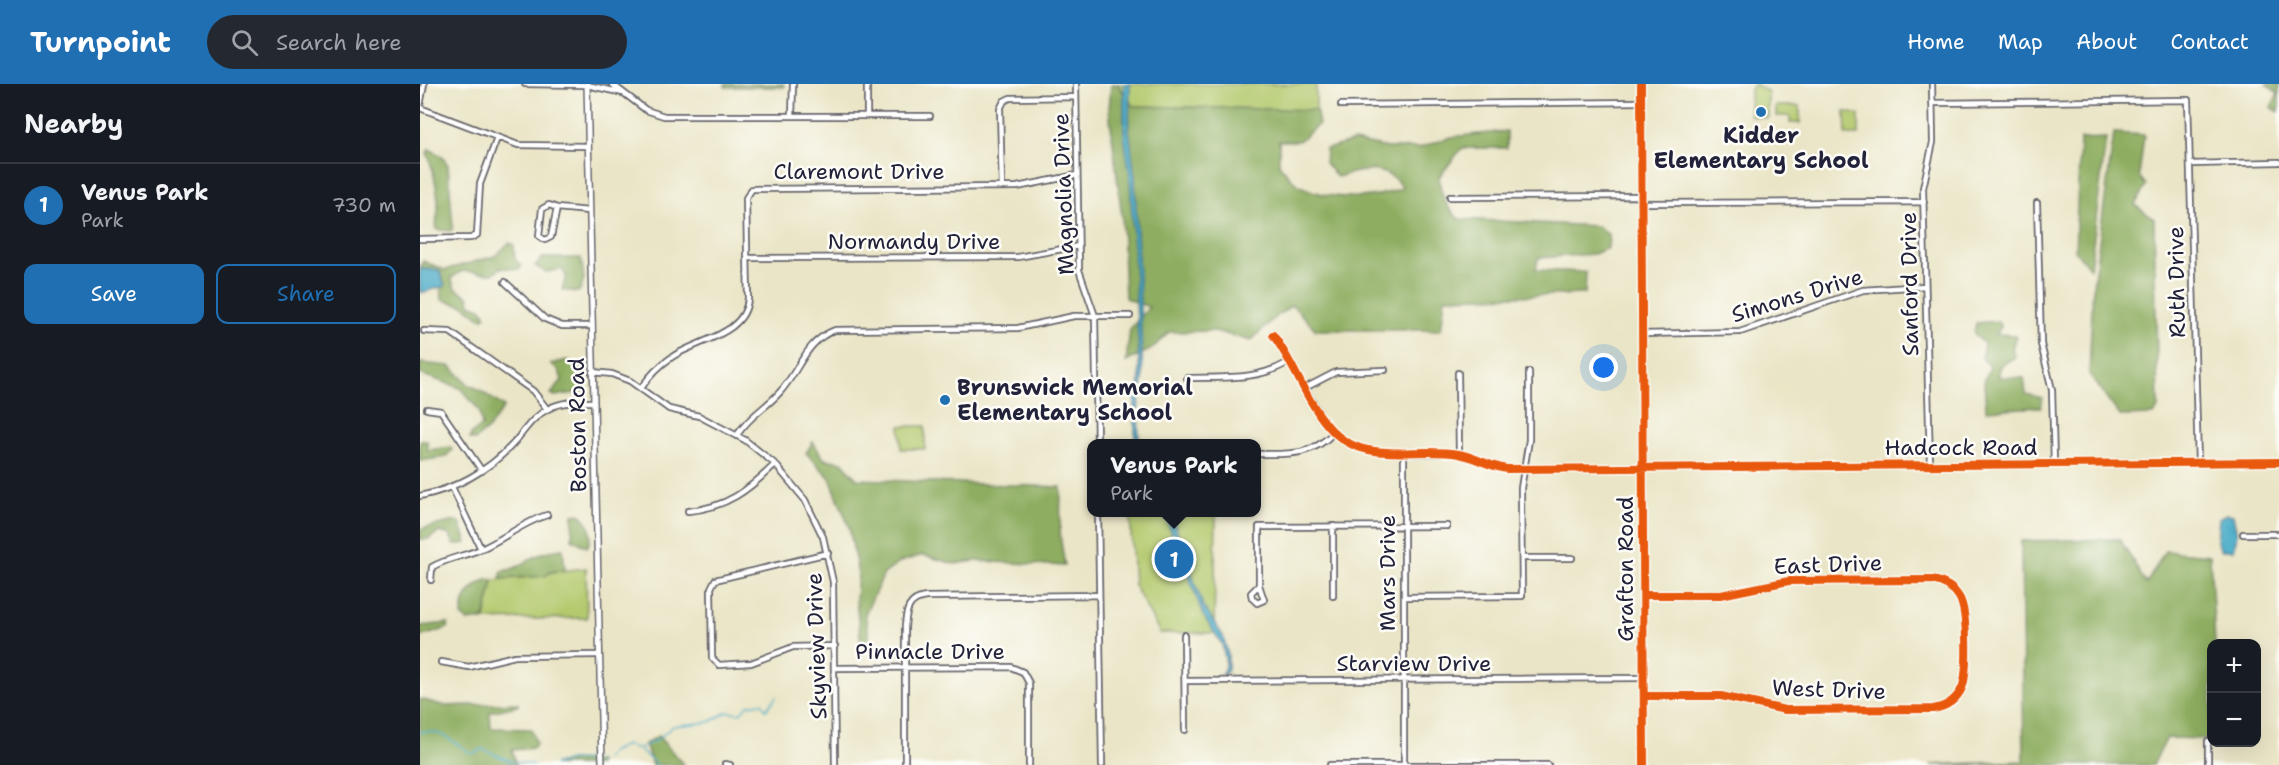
<!DOCTYPE html>
<meta charset="utf-8">
<style>
body{margin:0;font-family:"Shantell Sans",sans-serif;background:#242831;color:#f1f3f6}
.controls{position:absolute;right:18px;bottom:18px;display:grid;overflow:hidden;border-radius:12px;box-shadow:0 6px 24px #0002}
.controls button{width:54px;height:54px;display:grid;place-items:center;padding:0;border:0;border-bottom:2px solid #363941;background:#171b24;color:#f1f3f6;font:30px sans-serif}
.you{position:absolute;left:1184px;top:284px;width:21px;height:21px;margin:-15px;border:4px solid #fff;border-radius:50%;background:#1a73e8;box-shadow:0 0 0 9px #1a73e833}
.badge{display:grid;place-items:center;width:39px;height:39px;border-radius:50%;background:#1f6fb2;color:#fff;font-size:20px;font-weight:700}
.pin{position:absolute;translate:-50% -50%;border:3px solid #fff;box-shadow:0 2px 6px #0006}
.popup{position:absolute;left:667px;top:355px;width:174px;height:78px;box-sizing:border-box;display:grid;place-content:center;border-radius:12px;background:#171b24;filter:drop-shadow(0 2px 4px #0005);font-size:20px;white-space:nowrap;color:#9ea1a6}
.popup b{font-size:22px;color:#f1f3f6}
.popup::after{content:'';position:absolute;left:50%;top:100%;margin-left:-12px;border:12px solid transparent;border-top-color:#171b24}
.list{margin:0;padding:0;list-style:none}
h2{display:flex;justify-content:space-between;align-items:center;height:78px;margin:0;padding:0 24px;font-size:26px}
h2 small{font-size:20px;font-weight:400;color:#9ea1a6}
.list li{display:grid;grid-template-columns:39px 1fr auto;gap:18px;align-items:center;box-sizing:border-box;height:84px;padding:0 24px;border-top:2px solid #363941}
.list b{display:block;font-size:22px;white-space:nowrap}
.list p{margin:0;font-size:20px;white-space:nowrap;color:#9ea1a6}
.list em{font-size:20px;font-style:normal;color:#9ea1a6}
.actions{display:flex;gap:12px;padding:18px 24px}
.actions a{flex:1;padding:14px 0;border:2px solid #1f6fb2;border-radius:12px;text-align:center;font-size:21px;color:#1f6fb2}
.actions .main{background:#1f6fb2;color:#fff}
.icon{flex:none;width:33px;height:33px;fill:none;stroke:currentColor;stroke-width:2;stroke-linecap:round;stroke-linejoin:round}
.map{position:relative;flex:none;width:1859px;height:681px;overflow:hidden}
header{display:flex;align-items:center;gap:36px;box-sizing:border-box;height:84px;padding:0 30px;background:#1f6fb2;color:#fff}
header strong{font-size:28px}
nav{display:flex;gap:33px;margin-inline-start:auto;font-size:21px}
.search{width:420px;height:54px;background:#242831;display:flex;align-items:center;gap:15px;box-sizing:border-box;padding:0 21px;border-radius:33px;color:#9ea1a6;font-size:22px}
main{display:flex}
aside{flex:1;background:#171b24}
.map>svg:first-child{display:block}
.green{fill:#b3c96d;stroke:#6a7654;stroke-width:1.5}
.forest{fill:#8ead60;stroke:#58684e;stroke-width:1.5}
.water{fill:#48abc7;stroke:#356681;stroke-width:1.5}
.lines{fill:none;stroke-linecap:round;stroke-linejoin:round}
.stream{stroke:#48abc7;stroke-width:1.5}
.minor-casing{stroke:#68666c;stroke-width:8}
.tertiary-casing{stroke:#68666c;stroke-width:8}
.minor{stroke:#fff;stroke-width:4.5}
.tertiary{stroke:#fff;stroke-width:5}
.cycleway-casing{stroke:#fdfcf7;stroke-width:11}
.cycleway{stroke:#e8590c;stroke-width:8}
.poi-dot{fill:#1f6fb2;stroke:#fdfcf7;stroke-width:2}
.labels{text-anchor:middle;stroke-width:5;stroke-linejoin:round;paint-order:stroke}
.poi-label{font-size:22px;font-weight:bold;fill:#22223b;stroke:#fdfcf7}
.street-label{font-size:22px;fill:#22223b;stroke:#fdfcf7}
</style>
<header>
<strong>Turnpoint</strong>
<div class="search"><svg class="icon" aria-label="search" viewBox="0 0 24 24"><circle cx="10" cy="10" r="6"/><path d="M15 15l6 6"/></svg>Search here</div>
<nav><a>Home</a><a>Map</a><a>About</a><a>Contact</a></nav>
</header>
<main>
<aside>
<h2>Nearby<small></small></h2>
<ul class="list">
<li><span class="badge">1</span><div><b>Venus Park</b><p>Park</p></div><em>730 m</em></li>
</ul>
<div class="actions"><a class="main">Save</a><a>Share</a></div>
</aside>
<div class="map">
<svg width="1859" height="681" viewBox="0 0 1859 681">
<rect width="100%" height="100%" fill="#fdfcf7"/>
<filter id="ink" filterUnits="userSpaceOnUse"><feTurbulence type="fractalNoise" baseFrequency=".0167" numOctaves="2"/><feDisplacementMap in="SourceGraphic" scale="12" xChannelSelector="R" yChannelSelector="G"/><feConvolveMatrix kernelMatrix="1 2 1 2 8 2 1 2 1" color-interpolation-filters="sRGB"/></filter>
<filter id="wash" filterUnits="userSpaceOnUse"><feTurbulence type="fractalNoise" baseFrequency=".008" numOctaves="4" result="noise"/><feDisplacementMap in="SourceGraphic" scale="24" xChannelSelector="R" yChannelSelector="G"/><feGaussianBlur stdDeviation="1.35" result="paint"/><feColorMatrix in="noise" values="0 0 0 0 0 0 0 0 0 0 0 0 0 0 0 0 0 1.4 0 .05"/><feComposite in="paint" operator="in"/></filter>
<g filter="url(#wash)">
<rect width="100%" height="100%" fill="#eae5c6"/>
<path class="green" d="M 697,0 L 896,0 L 896,26 L 713,22 Z
M 1335,0 L 1348,8 L 1348,34 L 1330,32 L 1330,5 Z
M 1356,22 L 1380,22 L 1380,39 L 1370,39 L 1370,32 L 1356,32 Z
M 1425,27 L 1439,31 L 1439,51 L 1426,51 Z
M 480,342 L 505,342 L 505,365 L 481,365 Z
M 710,429 L 796,429 L 794,549 L 740,549 L 714,501 Z
M 166,484 L 167,534 L 59,536 L 65,535 L 73,496 L 124,492 L 131,488 Z"/>
<path class="forest" d="M 305,0 L 364,0 L 364,3 L 305,3 Z
M 691,0 L 697,0 L 713,22 L 896,26 L 899,40 L 879,57 L 859,57 L 859,80 C 865,87 873,99 882,103 C 912,117 953,116 983,104 C 966,80 942,85 917,93 L 905,79 L 906,65 L 934,57 L 968,64 L 999,64 L 1031,53 L 1087,47 L 1087,64 L 1042,64 L 1019,93 C 1021,111 1025,122 1039,135 L 1177,142 L 1189,151 L 1188,164 L 1174,170 L 1118,174 L 1116,186 L 1166,188 L 1165,210 L 1025,214 L 1021,246 L 896,246 L 872,221 L 852,236 L 831,257 L 795,247 L 749,248 L 732,265 L 706,278 L 710,245 L 729,223 L 705,214 L 702,135 L 689,25 Z
M 1846,0 L 1859,0 L 1859,28 L 1851,23 L 1858,10 Z
M 1694,49 L 1724,51 L 1719,92 L 1726,101 L 1715,121 L 1734,135 L 1738,324 L 1734,331 L 1700,332 L 1669,290 L 1673,202 Z
M 1686,54 L 1670,184 L 1655,167 L 1660,55 Z
M 9,65 L 22,72 L 28,81 L 33,143 L 31,147 L 17,146 C 15,138 17,134 18,127 C 19,111 13,84 7,69 Z
M 89,159 L 94,161 L 95,176 L 101,181 L 100,185 L 80,184 L 73,190 L 42,187 L 31,194 L 35,204 L 49,213 L 50,220 L 61,224 L 66,232 L 62,235 L 45,222 L 22,216 L 21,205 L 25,201 L 19,186 L 0,185 L 3,177 L 25,186 L 75,172 Z
M 122,174 L 161,174 L 164,194 L 161,205 L 158,208 L 142,206 L 146,192 L 142,185 L 126,188 L 115,182 Z
M 1577,237 L 1581,243 L 1576,250 L 1596,251 L 1592,265 L 1595,273 L 1579,283 L 1579,293 L 1604,294 L 1606,310 L 1623,314 L 1621,323 L 1566,326 L 1564,298 L 1570,282 L 1562,274 L 1564,260 L 1554,249 L 1556,239 Z
M 147,276 L 163,282 L 166,297 L 162,308 L 135,312 L 131,310 L 142,296 L 139,287 L 131,280 Z
M 0,279 L 30,282 L 49,301 L 58,305 L 84,323 L 69,344 L 55,356 L 50,355 L 51,350 L 62,342 L 59,326 L 40,304 L 0,290 Z
M 0,357 L 7,357 L 8,366 L 31,363 L 32,366 L 25,373 L 0,377 Z
M 393,358 L 404,375 L 422,378 L 437,395 L 641,403 L 640,451 L 645,482 L 556,477 L 534,480 L 503,471 L 480,478 L 464,490 L 445,530 L 450,559 L 441,560 L 436,516 L 438,490 L 429,443 L 410,394 L 386,369 Z
M 159,430 C 170,436 174,453 167,463 L 152,455 L 153,431 Z
M 35,437 L 40,439 L 47,459 L 34,461 L 30,451 L 19,448 L 8,455 L 0,455 L 0,445 Z
M 1700,455 L 1726,500 L 1745,467 L 1790,471 L 1795,559 L 1792,560 L 1791,655 L 1747,654 L 1733,681 L 1510,681 L 1604,677 L 1601,457 Z
M 143,465 L 145,486 L 131,488 L 125,492 L 80,495 L 82,487 C 98,486 109,474 123,469 C 129,466 137,466 143,465 Z
M 68,495 L 73,496 L 64,535 L 47,537 L 42,533 C 42,513 50,503 68,495 Z
M 28,539 L 28,544 L 0,553 L 0,542 Z
M 0,615 L 26,622 L 98,619 L 98,622 L 70,628 L 71,644 L 111,645 L 116,659 L 114,664 L 92,666 L 96,681 L 0,681 Z
M 238,652 L 264,681 L 232,681 L 225,660 Z
M 149,676 L 179,677 L 179,681 L 134,681 Z"/>
<path class="water" d="M 704,0 L 710,0 L 709,45 L 715,94 L 723,296 L 718,325 L 719,360 L 715,359 L 715,316 L 720,299 L 710,92 L 704,50 Z
M 0,185 L 19,186 L 25,202 L 0,209 Z
M 739,429 L 749,429 L 753,436 L 783,522 L 803,552 L 808,571 L 808,585 L 804,591 L 802,591 L 806,579 L 802,560 L 784,533 L 747,437 Z
M 1806,430 L 1813,431 L 1817,450 L 1814,466 L 1801,466 L 1797,458 L 1799,435 Z"/>
<g class="lines">
<path class="stream" d="M 0,648 C 22,645 34,659 52,670 L 62,665 L 90,677 L 115,681
M 218,665 L 237,656 L 253,642 L 290,638 L 307,628 L 320,629 L 328,621 L 342,619 L 346,626 L 356,613
M 185,676 L 191,668 L 206,661 L 218,665 L 237,681
M 134,681 L 149,676 L 179,677"/>
</g>
</g>
<g filter="url(#ink)">
<g class="lines">
<defs>
<path id="minor" d="M 105,0 L 167,1 L 203,9
M 192,0 L 226,26 L 244,32 L 510,32
M 447,0 L 447,32
M 656,0 L 659,186 L 675,232 L 677,360
M 1512,19 L 1768,16 L 1778,379
M 921,21 L 1221,18
M 0,22 L 4,0
M 0,24 L 98,61 L 167,62
M 372,32 L 373,0
M 1770,80 L 1859,78
M 582,103 L 580,25 L 584,17 L 590,14 L 656,13
M 1030,113 L 1221,112
M 1221,119 L 1504,118
M 1617,119 L 1621,260 L 1632,306 L 1634,380
M 129,121 L 137,124 L 131,153 L 125,156 L 119,152 L 122,125 Z
M 137,124 L 169,127
M 0,155 L 51,154 L 57,151 L 60,100 L 77,54
M 327,174 L 598,173 L 659,162
M 85,198 L 125,235 L 142,242 L 171,242
M 4,247 L 30,248 L 113,307 L 127,325
M 1222,250 L 1320,248 L 1443,206 L 1505,202
M 853,251 L 907,341 L 921,354 L 937,363 L 961,369 L 1039,370 L 1087,385 L 1223,384
M 172,288 L 192,290 L 210,297 L 249,325 L 279,332 L 325,356 L 355,380 L 385,416 L 403,453 L 413,498 L 415,681
M 1038,289 L 1039,370
M 767,294 C 803,293 839,297 870,277
M 222,303 C 230,291 240,281 252,273 C 277,256 326,251 328,214 L 326,114 L 332,105 L 597,103 L 657,91
M 885,304 L 916,288 L 965,286
M 7,325 L 21,327 L 62,387
M 317,351 C 332,329 345,325 360,308 C 380,286 385,257 415,246 L 598,244 L 654,232 L 710,232
M 984,369 L 984,681
M 837,370 C 866,370 892,373 914,348
M 1510,381 L 1503,104 L 1513,58 L 1512,0
M 32,403 L 61,465
M 0,412 C 35,405 68,387 92,361 C 104,348 112,333 128,325 C 142,317 157,318 173,318
M 268,427 C 306,424 329,406 355,380
M 678,428 L 682,681
M 913,442 L 913,512
M 1823,450 L 1859,450
M 408,469 L 295,496 L 291,504 L 292,574 L 299,581 L 331,579 L 373,563 L 415,562
M 1102,474 L 1152,474
M 11,496 L 12,483 C 27,474 45,472 61,465 C 83,456 103,438 127,431
M 839,501 L 844,516 L 837,519 L 832,514 L 831,509 L 839,501 L 839,443 L 1027,442
M 1224,511 L 1301,511 L 1369,497 L 1512,496 C 1523,498 1533,503 1539,513 C 1548,527 1548,589 1542,604 C 1536,617 1525,623 1513,625 L 1365,626 L 1301,612 L 1224,612
M 984,513 L 1102,512 L 1101,404 L 1109,356 L 1109,288
M 764,551 L 765,646
M 21,578 L 49,583 L 95,572 L 179,571
M 415,584 L 591,583 L 603,588 L 609,599 L 609,681
M 765,597 L 1224,594
M 1788,657 L 1788,681
M 305,680 L 310,681
M 485,681 L 485,543 C 486,527 488,515 506,513 L 679,511
M 910,681 L 1128,681"/>
<path id="tertiary" d="M 167,0 L 182,681
M 1221,0 L 1224,681
M 1223,384 L 1859,378"/>
</defs>
<use href="#minor" class="minor-casing"/>
<use href="#tertiary" class="tertiary-casing"/>
<use href="#minor" class="minor"/>
<use href="#tertiary" class="tertiary"/>
<defs>
<path id="cycleway" d="M 1221,0 L 1224,681
M 853,251 C 874,279 885,315 908,342 C 942,383 993,362 1039,370 C 1055,373 1070,383 1087,385 L 1859,378
M 1224,511 L 1301,511 L 1369,497 L 1512,496 C 1523,498 1533,503 1539,513 C 1548,527 1548,589 1542,604 C 1536,617 1525,623 1513,625 L 1365,626 L 1301,612 L 1224,612"/>
</defs>
<use href="#cycleway" class="cycleway-casing"/>
<use href="#cycleway" class="cycleway"/>
</g>
</g>
<g class="poi-dot">
<circle cx="1341" cy="28" r="6"/>
<circle cx="525" cy="316" r="6"/>
</g>
<g class="labels">
<g class="poi-label">
<text x="1341" y="59">Kidder<tspan x="1341" dy="25">Elementary School</tspan></text>
<text x="537" y="311" text-anchor="start">Brunswick Memorial<tspan x="537" dy="25">Elementary School</tspan></text>
</g>
<g class="street-label">
<text x="439" y="95">Claremont Drive</text>
<text transform="translate(643 110) rotate(-92)" y="8">Magnolia Drive</text>
<text x="494" y="165">Normandy Drive</text>
<text transform="translate(1756 198) rotate(-91)" y="8">Ruth Drive</text>
<text transform="translate(1489 200) rotate(-91)" y="8">Sanford Drive</text>
<text transform="translate(1377 211) rotate(-17)" y="8">Simons Drive</text>
<text transform="translate(157 341) rotate(-91)" y="8">Boston Road</text>
<text x="1541" y="371">Hadcock Road</text>
<text transform="translate(1408 480) rotate(-2)" y="8">East Drive</text>
<text transform="translate(1205 485) rotate(-90)" y="8">Grafton Road</text>
<text transform="translate(967 489) rotate(-90)" y="8">Mars Drive</text>
<text transform="translate(396 562) rotate(-92)" y="8">Skyview Drive</text>
<text x="510" y="575">Pinnacle Drive</text>
<text x="994" y="587">Starview Drive</text>
<text transform="translate(1409 605) rotate(2)" y="8">West Drive</text>
</g>
</g>
</svg>
<div class="controls">
<button>+</button>
<button>−</button>
</div>
<div class="you"></div>
<div class="pin badge" style="left:754px;top:475px">1</div>
<div class="popup"><b>Venus Park</b>Park</div>
</div>
</main>
